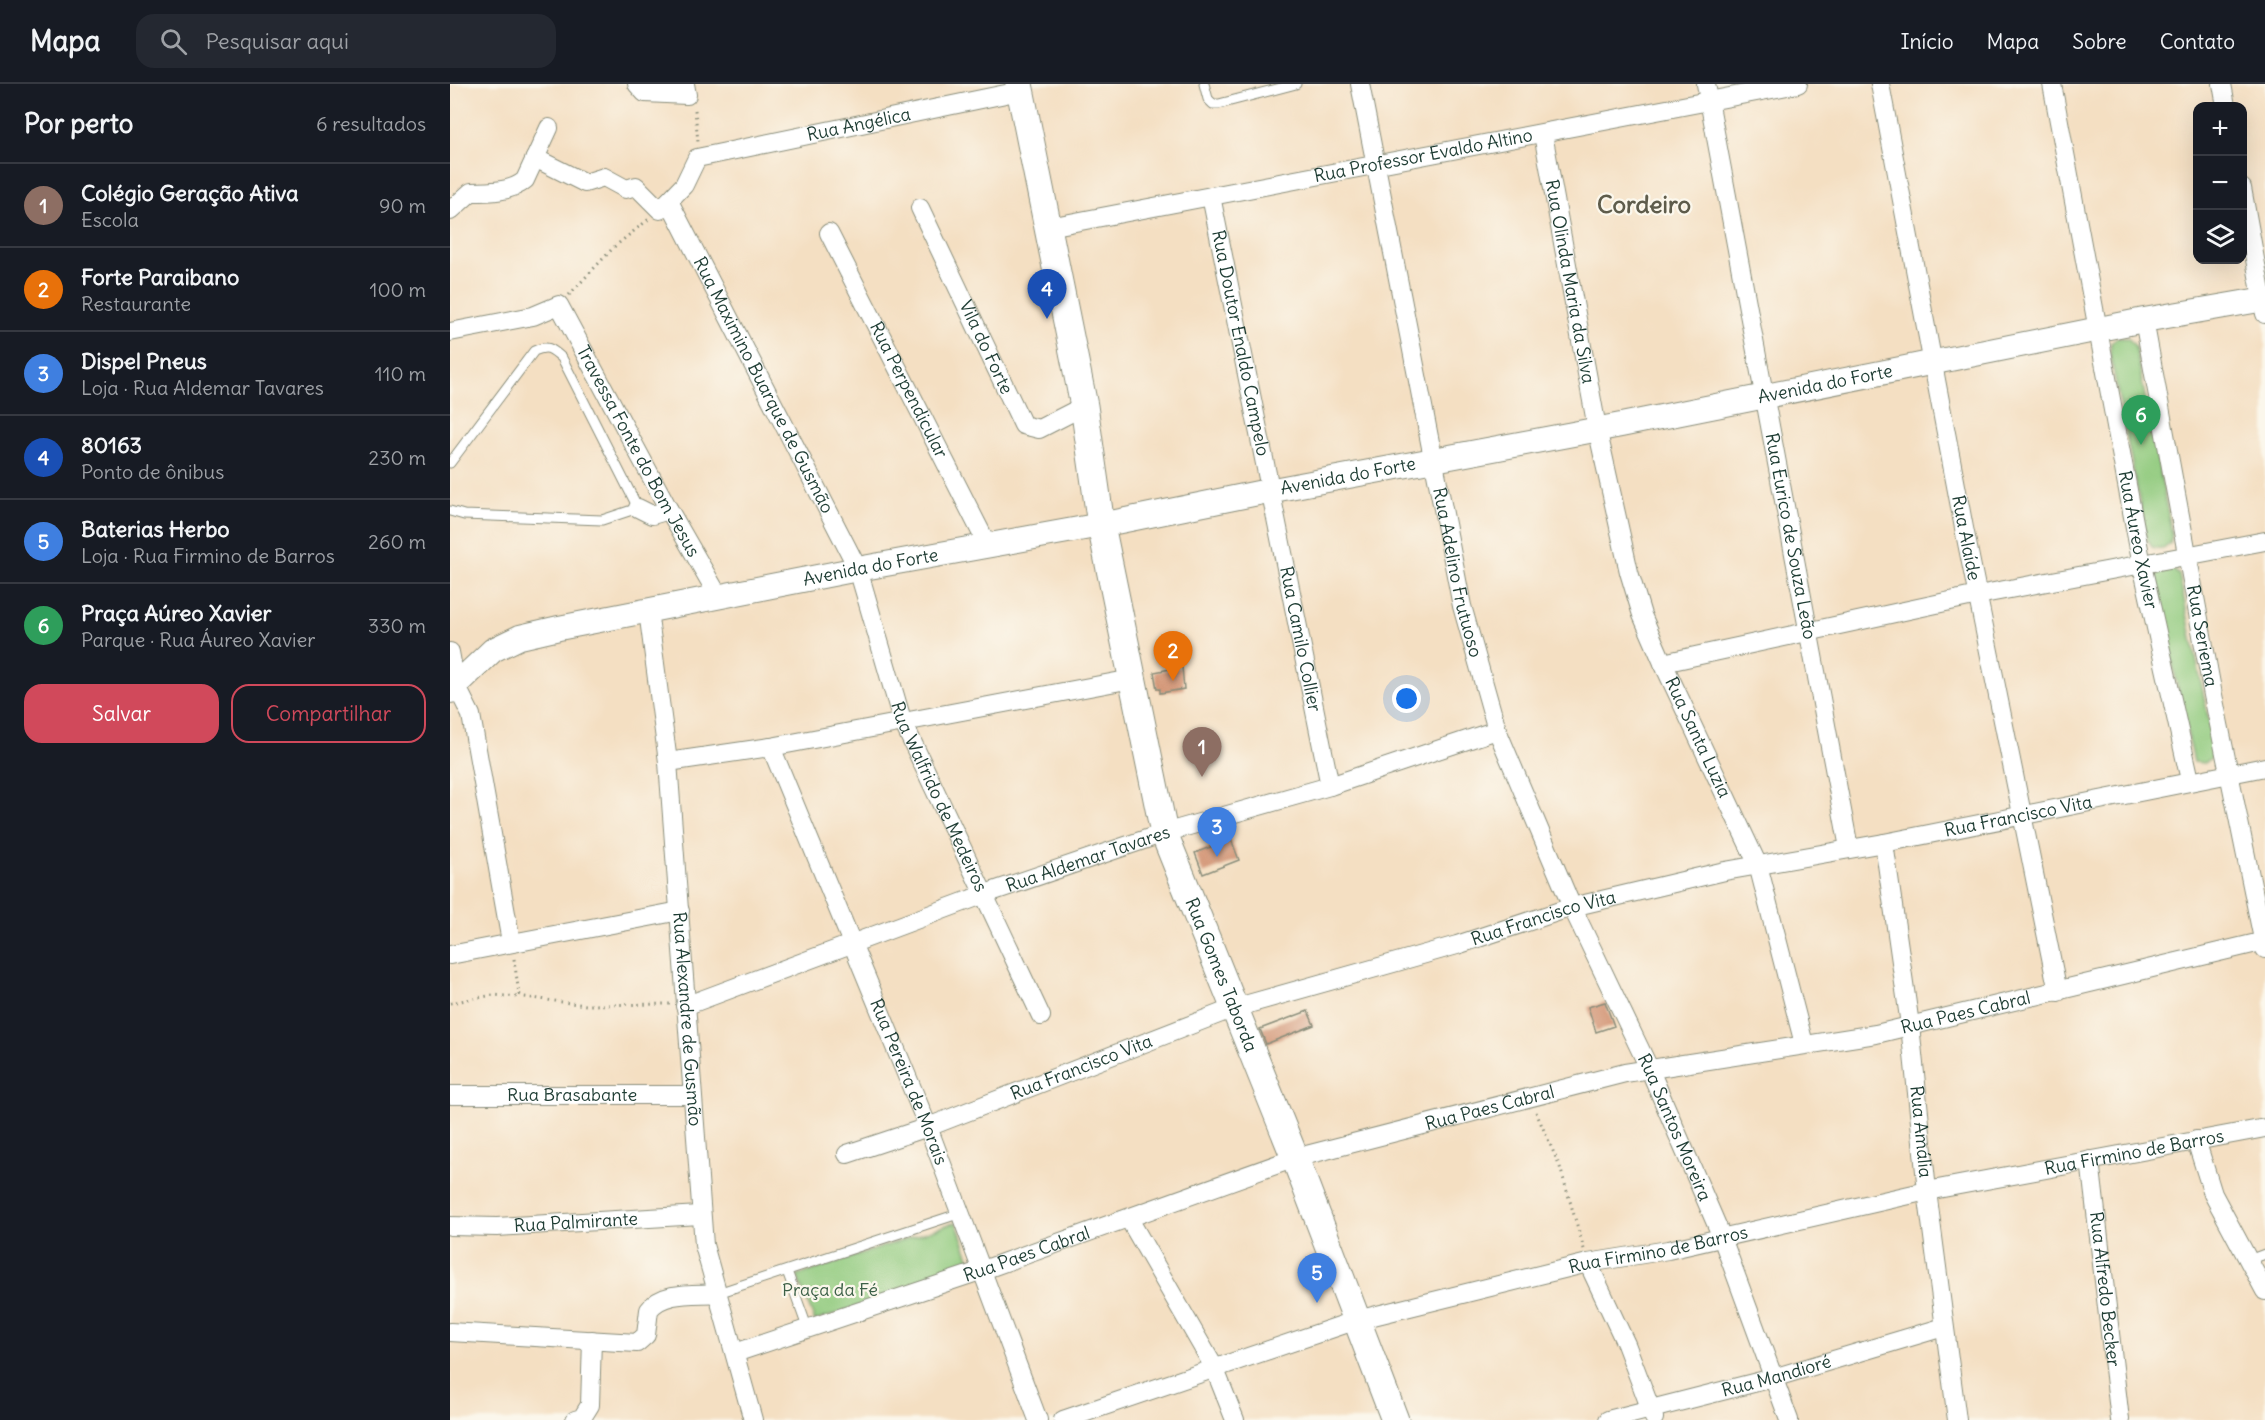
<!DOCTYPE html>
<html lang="pt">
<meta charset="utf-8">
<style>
body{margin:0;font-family:Delius,sans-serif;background:#242831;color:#f1f3f6}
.controls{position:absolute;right:18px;top:18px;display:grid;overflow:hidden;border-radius:12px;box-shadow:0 6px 24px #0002}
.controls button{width:54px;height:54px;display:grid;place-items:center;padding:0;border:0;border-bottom:2px solid #363941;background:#171b24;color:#f1f3f6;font:30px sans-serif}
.you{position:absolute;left:957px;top:615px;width:21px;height:21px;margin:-15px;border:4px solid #fff;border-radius:50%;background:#1a73e8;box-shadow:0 0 0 9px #1a73e833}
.badge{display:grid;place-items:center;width:39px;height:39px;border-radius:50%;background:#d1495b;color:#fff;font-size:20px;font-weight:700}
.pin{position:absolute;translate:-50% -50px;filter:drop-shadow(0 2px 3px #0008)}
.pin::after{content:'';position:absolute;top:32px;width:21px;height:18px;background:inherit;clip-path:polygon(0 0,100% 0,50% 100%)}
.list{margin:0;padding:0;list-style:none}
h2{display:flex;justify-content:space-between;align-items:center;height:78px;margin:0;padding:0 24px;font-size:26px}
h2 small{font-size:20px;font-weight:400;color:#9ea1a6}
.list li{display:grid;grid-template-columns:39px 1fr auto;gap:18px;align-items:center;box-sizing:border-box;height:84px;padding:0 24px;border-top:2px solid #363941}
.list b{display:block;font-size:22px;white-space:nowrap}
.list p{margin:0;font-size:20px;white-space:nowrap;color:#9ea1a6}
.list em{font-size:20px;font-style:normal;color:#9ea1a6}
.actions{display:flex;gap:12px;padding:18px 24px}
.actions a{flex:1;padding:14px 0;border:2px solid #d1495b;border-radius:18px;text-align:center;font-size:21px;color:#d1495b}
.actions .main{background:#d1495b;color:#fff}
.icon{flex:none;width:33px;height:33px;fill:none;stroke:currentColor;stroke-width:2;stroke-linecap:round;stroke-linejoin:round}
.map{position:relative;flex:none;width:1815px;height:1336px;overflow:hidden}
header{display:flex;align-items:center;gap:36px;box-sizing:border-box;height:84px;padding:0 30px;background:#171b24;border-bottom:2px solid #363941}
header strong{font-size:28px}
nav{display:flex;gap:33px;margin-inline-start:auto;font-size:21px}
.search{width:420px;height:54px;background:#242831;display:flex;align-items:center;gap:15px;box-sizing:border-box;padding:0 21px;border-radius:18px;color:#9ea1a6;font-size:22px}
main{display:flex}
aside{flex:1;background:#171b24}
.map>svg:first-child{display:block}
.green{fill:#92cb7f;stroke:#58845a;stroke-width:1.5}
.building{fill:#d39576}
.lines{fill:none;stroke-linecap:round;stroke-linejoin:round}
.service-casing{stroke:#8a8e7b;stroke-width:11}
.minor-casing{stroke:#8a8e7b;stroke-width:20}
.tertiary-casing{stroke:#8a8e7b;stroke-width:26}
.secondary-casing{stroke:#8a8e7b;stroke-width:29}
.path{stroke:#8a8e7b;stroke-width:3;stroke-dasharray:1.5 4.5;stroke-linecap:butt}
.service{stroke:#fff;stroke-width:9}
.minor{stroke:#fff;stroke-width:18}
.tertiary{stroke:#fff;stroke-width:24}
.secondary{stroke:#fff;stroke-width:27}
.labels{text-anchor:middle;stroke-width:4.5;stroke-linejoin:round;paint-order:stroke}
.street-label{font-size:18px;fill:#1f3d34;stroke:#fbf7ec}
.park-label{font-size:18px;fill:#3c6047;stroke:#fbf7ec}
.district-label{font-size:24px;font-weight:bold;fill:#5e5c4b;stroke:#fbf7ec}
</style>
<header>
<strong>Mapa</strong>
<div class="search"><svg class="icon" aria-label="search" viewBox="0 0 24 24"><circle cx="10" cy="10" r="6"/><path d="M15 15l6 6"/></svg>Pesquisar aqui</div>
<nav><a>Início</a><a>Mapa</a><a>Sobre</a><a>Contato</a></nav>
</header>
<main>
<aside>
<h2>Por perto<small>6 resultados</small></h2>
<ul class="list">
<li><span class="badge" style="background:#8d6e63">1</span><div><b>Colégio Geração Ativa</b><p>Escola</p></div><em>90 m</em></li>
<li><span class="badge" style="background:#e8710a">2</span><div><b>Forte Paraibano</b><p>Restaurante</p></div><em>100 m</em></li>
<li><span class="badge" style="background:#3f7fe0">3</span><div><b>Dispel Pneus</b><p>Loja · Rua Aldemar Tavares</p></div><em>110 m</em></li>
<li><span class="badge" style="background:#1a4fb4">4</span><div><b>80163</b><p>Ponto de ônibus</p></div><em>230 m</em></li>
<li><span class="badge" style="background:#3f7fe0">5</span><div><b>Baterias Herbo</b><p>Loja · Rua Firmino de Barros</p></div><em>260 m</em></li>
<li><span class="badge" style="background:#2e9e5b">6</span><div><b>Praça Aúreo Xavier</b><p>Parque · Rua Áureo Xavier</p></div><em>330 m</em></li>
</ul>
<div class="actions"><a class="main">Salvar</a><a>Compartilhar</a></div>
</aside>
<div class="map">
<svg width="1815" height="1336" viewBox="0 0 1815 1336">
<rect width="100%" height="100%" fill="#fbf7ec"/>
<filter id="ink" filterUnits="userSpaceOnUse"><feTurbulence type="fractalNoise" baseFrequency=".0167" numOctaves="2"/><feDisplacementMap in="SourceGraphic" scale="12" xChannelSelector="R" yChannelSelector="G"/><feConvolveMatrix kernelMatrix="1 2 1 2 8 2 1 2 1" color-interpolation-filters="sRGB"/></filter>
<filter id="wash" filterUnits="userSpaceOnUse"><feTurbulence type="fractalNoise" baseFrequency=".008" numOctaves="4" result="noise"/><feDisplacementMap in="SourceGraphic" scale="24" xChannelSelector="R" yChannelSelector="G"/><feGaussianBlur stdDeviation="1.35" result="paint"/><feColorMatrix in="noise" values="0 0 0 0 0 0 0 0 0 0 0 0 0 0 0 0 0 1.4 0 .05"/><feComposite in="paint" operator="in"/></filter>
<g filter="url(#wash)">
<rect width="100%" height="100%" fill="#f4dfc2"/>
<path class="green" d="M 1667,254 L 1678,254 L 1685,262 L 1722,450 L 1720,460 L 1713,465 L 1702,463 L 1697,454 L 1660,270 L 1661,259 Z
M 1711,484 L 1721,484 L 1729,491 L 1764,662 L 1762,673 L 1755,679 L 1744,678 L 1704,495 Z
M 506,1138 L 523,1184 L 365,1237 L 347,1192 Z"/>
<g id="blocks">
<path class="building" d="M 732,583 L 734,605 L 710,609 L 710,605 L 707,605 L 704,588 Z
M 781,755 L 789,776 L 753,790 L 745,769 Z
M 1155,918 L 1164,942 L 1146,948 L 1138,923 Z
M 858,927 L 864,941 L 816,960 L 810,945 Z"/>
</g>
</g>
<g filter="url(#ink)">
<use href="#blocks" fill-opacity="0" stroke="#8a8e7b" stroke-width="1.5"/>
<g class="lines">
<defs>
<path id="service" d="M 754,0 L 758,15 L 763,20 L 769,20 L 846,0
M 0,379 L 84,267 C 97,261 101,264 112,274 L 188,424 L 152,436 L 14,431 L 0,427
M 1799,1176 L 1815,1170
M 337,1187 L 357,1243
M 268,1209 L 511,1129"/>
<g id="minor">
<path d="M 187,0 L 195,9 L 237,11 L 235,0"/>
<path id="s1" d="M 910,0 L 1012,522 L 1047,646 L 1122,823 L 1199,984 L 1271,1151 L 1339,1336"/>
<path id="s2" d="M 1256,0 L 1399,764"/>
<path id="s3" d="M 1430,0 L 1514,444 L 1608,908"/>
<path id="s4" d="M 1602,0 L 1692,481 L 1740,696"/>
<path d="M 1772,0 L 1776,22"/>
<path id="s5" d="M 1093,50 L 1147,344 L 1179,488 L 1192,531 L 1213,579 L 1308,781 L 1354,960"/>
<path id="s6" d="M 85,74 L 135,99 L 154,93 L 176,105 L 186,102 L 210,126 L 234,101 L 247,74 L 570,7"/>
<path d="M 1792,104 L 1815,230"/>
<path id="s7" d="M 761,112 L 880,702"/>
<path id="s8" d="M 219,117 L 408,485 L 452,636 L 591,932"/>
<path id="s9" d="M 470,124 L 573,341 L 589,345 L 634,322"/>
<path d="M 0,127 L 21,108 C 38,108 62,108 75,96 L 99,44"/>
<path id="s10" d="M 599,143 L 1348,0"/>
<path id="s11" d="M 379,149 L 537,460"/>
<path id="s12" d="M 1694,236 L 1763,611 L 1815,865"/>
<path id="s13" d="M 0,248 L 83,232 L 109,221 L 219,426 L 269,513"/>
<path d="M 188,424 L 202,431 L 219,426"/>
<path id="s14" d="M 198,527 L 218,678 L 254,1161 L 303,1336"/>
<path d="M 0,568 L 6,601 L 21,631 L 61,858"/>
<path d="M 1213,579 L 1528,511 L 1815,457"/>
<path id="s15" d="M 321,663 L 478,1043 L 588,1336"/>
<path d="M 218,678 L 321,663 L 682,595"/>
<path id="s16" d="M 1434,759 L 1460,941 L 1477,1107 L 1507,1336"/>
<path d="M 0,871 L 230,827"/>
<path id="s17" d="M 235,922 L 535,810 L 714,749 L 880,702 L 1047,646"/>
<path id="s18" d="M 0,1011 L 242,1011"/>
<path d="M 1746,1056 L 1763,1110 L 1815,1207"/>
<path id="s19" d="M 397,1070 L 478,1043 L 784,924 L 1007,861 L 1122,823 L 1275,787 L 1434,759 L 1815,683"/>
<path id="s20" d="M 1640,1076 L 1670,1336"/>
<path d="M 679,1135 L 764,1283 L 785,1336"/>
<path id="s21" d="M 0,1142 L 47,1143 L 250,1131"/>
<path d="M 1138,1179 L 1176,1260 L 1204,1334"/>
<path d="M 0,1248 L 187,1259 L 196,1251 L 199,1226 C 213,1206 246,1211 268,1209"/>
<path id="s22" d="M 285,1269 L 533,1186 L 845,1074 L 1175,989 L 1426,950 L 1815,857"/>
<path d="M 125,1336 L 132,1334 L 140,1321 L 142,1256"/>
<path id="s23" d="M 613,1336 L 907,1236 L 1138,1179 L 1218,1166 L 1477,1107 L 1815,1044"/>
<path id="s24" d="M 1158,1336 L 1323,1294 L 1494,1243"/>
</g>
<g id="tertiary">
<path id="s25" d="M 0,607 L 43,566 L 70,553 L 109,544 L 408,485 L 651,441 L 818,407 L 1171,341 L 1694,236 L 1815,215"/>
</g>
<g id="secondary">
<path id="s26" d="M 569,0 L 634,322 L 651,441 L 714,749 L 845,1074 L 945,1336"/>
</g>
</defs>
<use href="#service" class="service-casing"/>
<use href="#minor" class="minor-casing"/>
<use href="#tertiary" class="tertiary-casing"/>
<use href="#secondary" class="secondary-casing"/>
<path class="path" d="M 245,26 L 248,58
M 119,211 L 164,163 L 199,135
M 64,875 L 69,910 L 74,913 L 136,921 L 221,920
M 0,919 L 43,911 L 69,913 L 69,910
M 1086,1028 L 1110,1083 L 1134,1165"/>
<use href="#service" class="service"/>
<use href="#minor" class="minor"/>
<use href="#tertiary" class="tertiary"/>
<use href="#secondary" class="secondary"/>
</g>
</g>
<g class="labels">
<g class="street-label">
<text dy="6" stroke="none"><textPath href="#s6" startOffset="375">Rua Angélica</textPath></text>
<text dy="6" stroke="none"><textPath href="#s10" startOffset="381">Rua Professor Evaldo Altino</textPath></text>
<text dy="6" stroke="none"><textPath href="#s5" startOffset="150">Rua Olinda Maria da Silva</textPath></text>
<text dy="6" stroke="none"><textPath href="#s7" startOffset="150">Rua Doutor Enaldo Campelo</textPath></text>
<text dy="6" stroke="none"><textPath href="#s9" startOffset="154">Vila do Forte</textPath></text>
<text dy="6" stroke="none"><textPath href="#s25" startOffset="1419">Avenida do Forte</textPath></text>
<text dy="6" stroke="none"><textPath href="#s8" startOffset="207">Rua Maximino Buarque de Gusmão</textPath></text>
<text dy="6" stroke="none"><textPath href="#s11" startOffset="176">Rua Perpendicular</textPath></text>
<text dy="6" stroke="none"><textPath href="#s13" startOffset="279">Travessa Fonte do Bom Jesus</textPath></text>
<text dy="6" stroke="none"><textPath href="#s25" startOffset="933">Avenida do Forte</textPath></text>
<text dy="6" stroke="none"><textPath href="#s2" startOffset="460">Rua Eurico de Souza Leão</textPath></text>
<text dy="6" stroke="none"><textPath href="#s3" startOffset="462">Rua Alaíde</textPath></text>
<text dy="6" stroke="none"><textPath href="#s4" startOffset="464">Rua Áureo Xavier</textPath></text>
<text dy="6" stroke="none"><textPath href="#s25" startOffset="447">Avenida do Forte</textPath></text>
<text dy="6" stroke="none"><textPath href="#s1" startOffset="498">Rua Adelino Frutuoso</textPath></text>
<text dy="6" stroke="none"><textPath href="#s12" startOffset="321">Rua Seriema</textPath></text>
<text dy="6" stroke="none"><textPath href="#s7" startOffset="452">Rua Camilo Collier</textPath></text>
<text dy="6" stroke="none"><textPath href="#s5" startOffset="626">Rua Santa Luzia</textPath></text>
<text dy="6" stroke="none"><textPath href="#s8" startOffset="656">Rua Walfrido de Medeiros</textPath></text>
<text dy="6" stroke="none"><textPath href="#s19" startOffset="1222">Rua Francisco Vita</textPath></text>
<text dy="6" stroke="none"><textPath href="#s17" startOffset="429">Rua Aldemar Tavares</textPath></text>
<text dy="6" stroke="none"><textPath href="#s19" startOffset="736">Rua Francisco Vita</textPath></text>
<text dy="6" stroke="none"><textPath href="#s26" startOffset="916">Rua Gomes Taborda</textPath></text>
<text dy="6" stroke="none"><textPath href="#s22" startOffset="1280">Rua Paes Cabral</textPath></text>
<text dy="6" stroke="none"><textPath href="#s14" startOffset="410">Rua Alexandre de Gusmão</textPath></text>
<text dy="6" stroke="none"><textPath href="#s19" startOffset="250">Rua Francisco Vita</textPath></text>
<text dy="6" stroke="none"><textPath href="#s15" startOffset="362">Rua Pereira de Morais</textPath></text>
<text dy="6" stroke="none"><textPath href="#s18" startOffset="122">Rua Brasabante</textPath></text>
<text dy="6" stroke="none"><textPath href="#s22" startOffset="794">Rua Paes Cabral</textPath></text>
<text dy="6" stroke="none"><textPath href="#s1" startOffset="1096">Rua Santos Moreira</textPath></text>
<text dy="6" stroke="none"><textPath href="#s16" startOffset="291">Rua Amália</textPath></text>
<text dy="6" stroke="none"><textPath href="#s23" startOffset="1106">Rua Firmino de Barros</textPath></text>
<text dy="6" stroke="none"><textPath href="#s21" startOffset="126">Rua Palmirante</textPath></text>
<text dy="6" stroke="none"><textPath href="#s23" startOffset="620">Rua Firmino de Barros</textPath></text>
<text dy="6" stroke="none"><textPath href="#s22" startOffset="308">Rua Paes Cabral</textPath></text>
<text dy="6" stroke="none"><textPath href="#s20" startOffset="130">Rua Alfredo Becker</textPath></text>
<text dy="6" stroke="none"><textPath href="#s24" startOffset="174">Rua Mandioré</textPath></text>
</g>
<g class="park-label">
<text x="380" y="1212">Praça da Fé</text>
</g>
<g class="district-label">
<text x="1194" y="129">Cordeiro</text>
</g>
</g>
</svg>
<div class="controls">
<button>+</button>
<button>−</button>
<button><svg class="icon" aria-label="layers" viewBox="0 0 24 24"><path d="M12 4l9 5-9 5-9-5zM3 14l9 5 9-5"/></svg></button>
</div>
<div class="you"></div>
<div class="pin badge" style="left:752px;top:693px;background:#8d6e63">1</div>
<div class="pin badge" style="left:723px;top:597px;background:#e8710a">2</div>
<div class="pin badge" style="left:767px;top:773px;background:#3f7fe0">3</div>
<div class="pin badge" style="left:597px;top:235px;background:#1a4fb4">4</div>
<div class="pin badge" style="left:867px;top:1219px;background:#3f7fe0">5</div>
<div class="pin badge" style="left:1691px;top:361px;background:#2e9e5b">6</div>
</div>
</main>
